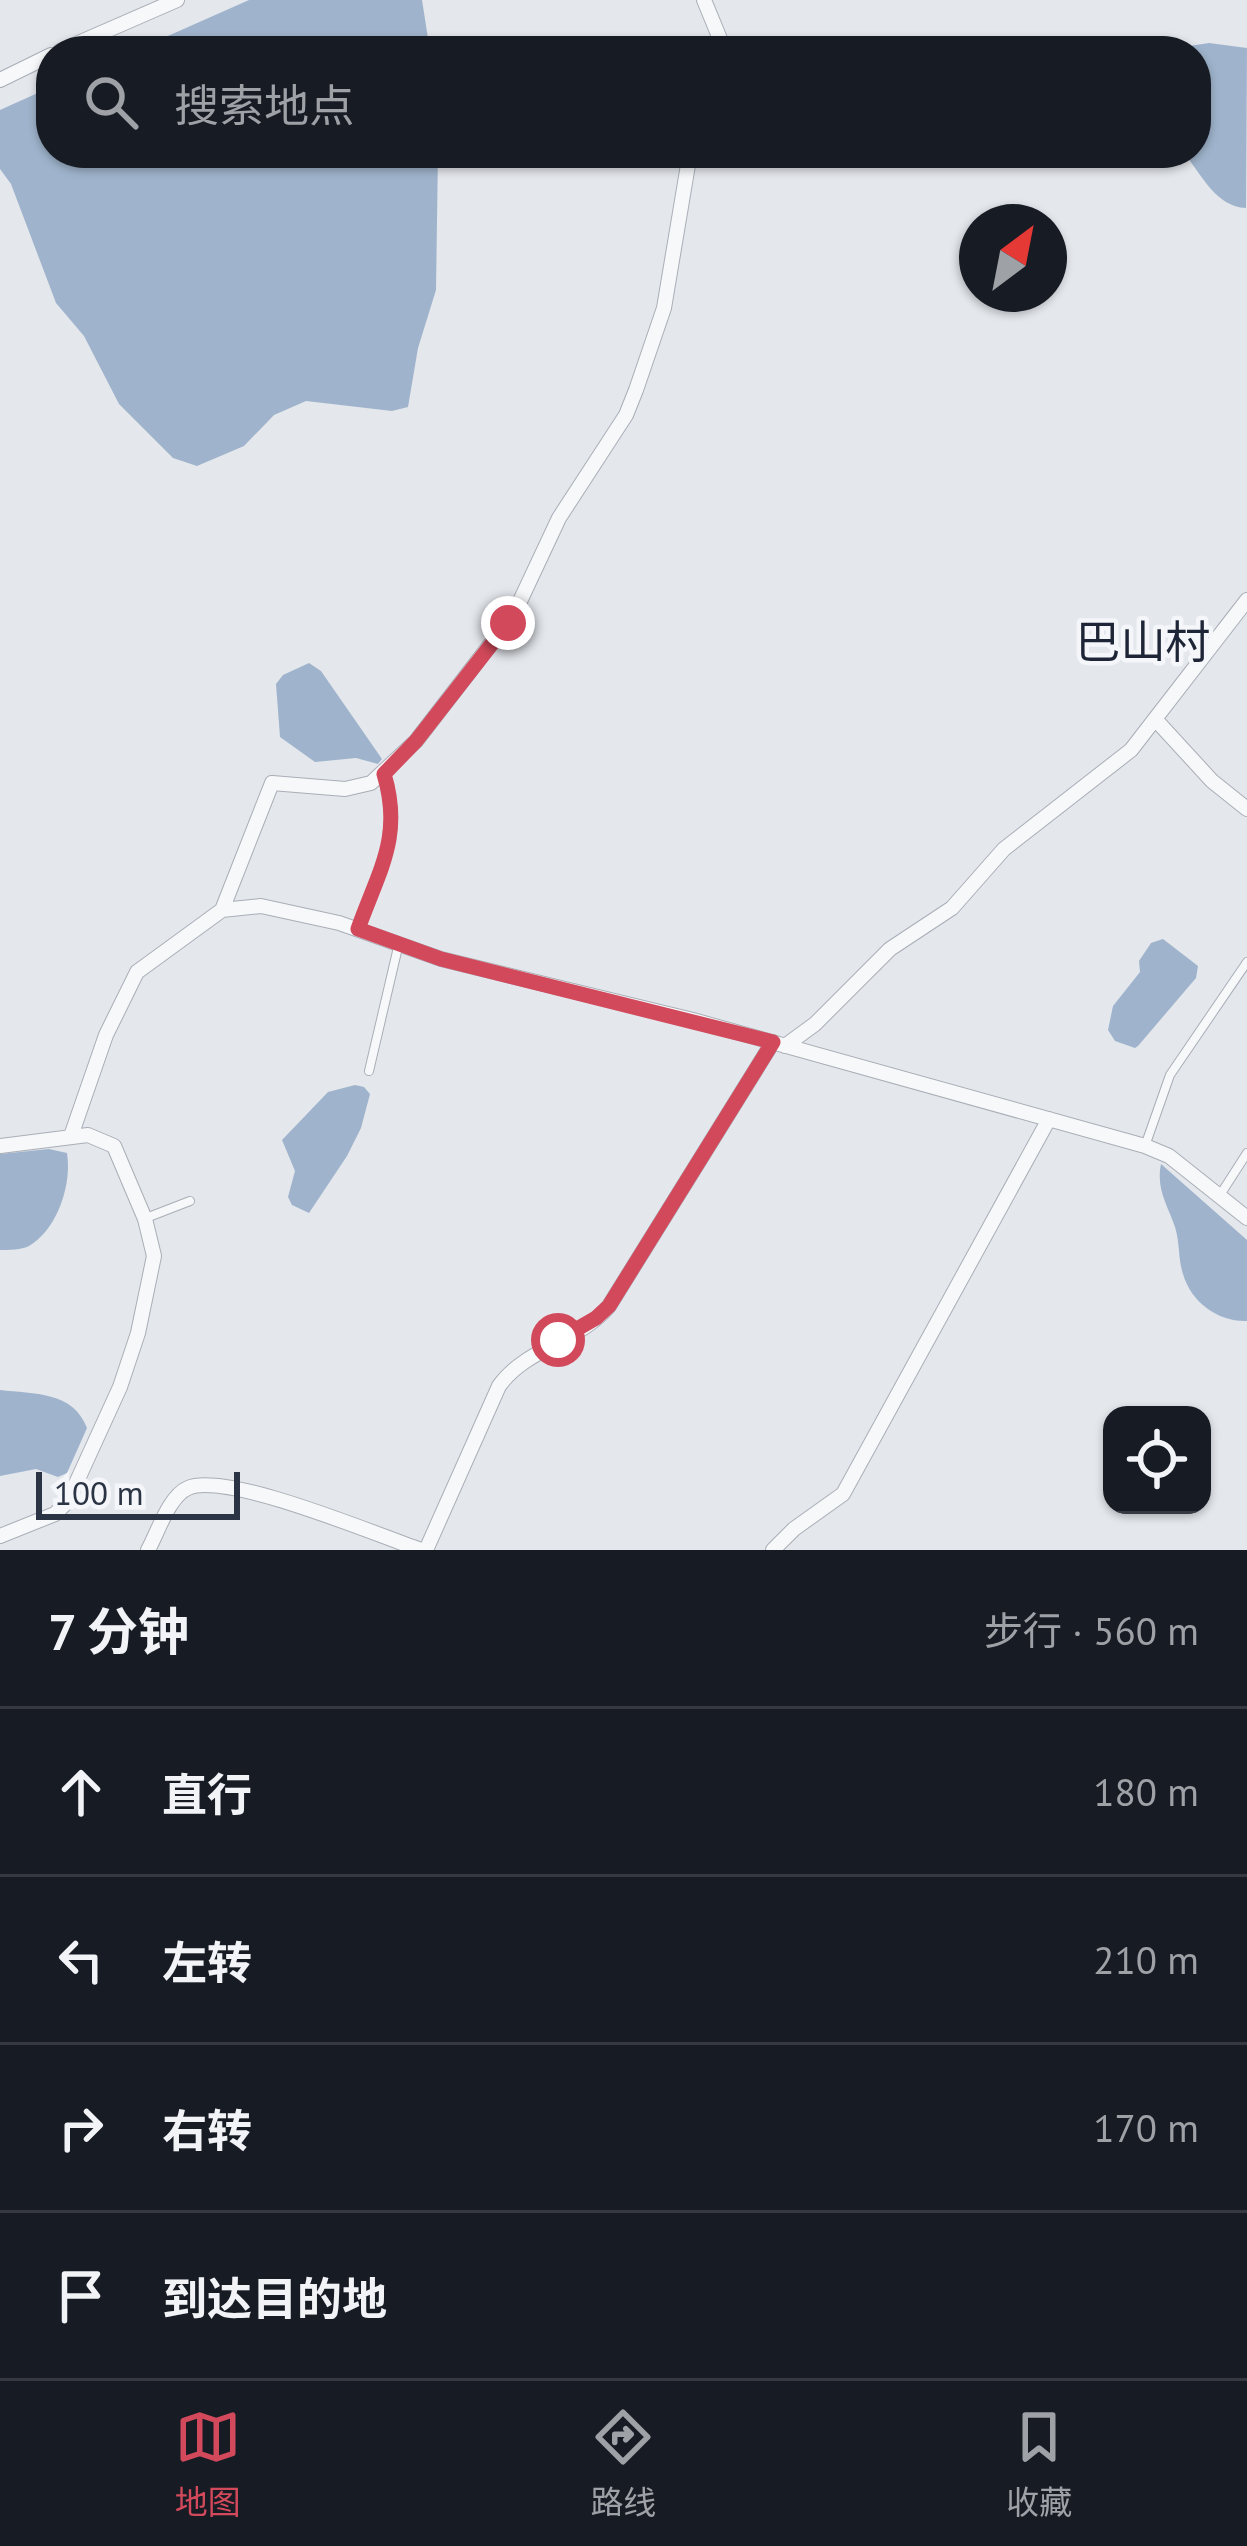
<!DOCTYPE html>
<html lang="zh">
<meta charset="utf-8">
<style>
body{margin:0;font-family:"PT Sans","Noto Sans SC",sans-serif;background:#242831;color:#f1f3f6}
.controls{position:absolute;right:36px;bottom:36px;display:grid;overflow:hidden;border-radius:24px;box-shadow:0 3px 9px #0004}
.controls button{width:108px;height:108px;display:grid;place-items:center;padding:0;border:0;border-bottom:3px solid #363941;background:#171b24;color:#f1f3f6;font:60px sans-serif}
.compass{position:absolute;left:959px;top:204px;width:108px;height:108px;border-radius:50%;background:#171b24;box-shadow:0 3px 9px #0004;rotate:32deg}
.scale{position:absolute;left:36px;bottom:30px;width:204px;box-sizing:border-box;padding-left:12px;border:6px solid #2b3445;border-top:0;font-size:33px;line-height:42px;white-space:nowrap;color:#2b3445;-webkit-text-stroke:9px #f4f6f9;paint-order:stroke}
.stop{position:absolute;width:36px;height:36px;margin:-27px;border:9px solid #d1495b;border-radius:50%;background:#fff}
.stop.end{background:#d1495b;border-color:#fff;box-shadow:0 3px 12px #0008}
.list{margin:0;padding:0;list-style:none}
h2{display:flex;justify-content:space-between;align-items:center;height:156px;margin:0;padding:0 48px;font-size:51px}
h2 small{font-size:39px;font-weight:400;color:#9ea1a6}
.list li{display:grid;grid-template-columns:78px 1fr auto;gap:36px;align-items:center;box-sizing:border-box;height:168px;padding:0 48px;border-top:3px solid #363941}
.list b{display:block;font-size:45px;white-space:nowrap}
.list em{font-size:39px;font-style:normal;color:#9ea1a6}
.icon{flex:none;width:66px;height:66px;fill:none;stroke:currentColor;stroke-width:2;stroke-linecap:round;stroke-linejoin:round}
.map{position:relative;flex:none;width:1247px;height:1550px;overflow:hidden}
.search{position:absolute;background:#171b24;box-shadow:0 3px 9px #0004;left:36px;right:36px;top:36px;height:132px;display:flex;align-items:center;gap:30px;box-sizing:border-box;padding:0 42px;border-radius:48px;color:#9ea1a6;font-size:45px}
.sheet{height:828px;background:#171b24}
nav{display:flex;justify-content:space-around;align-items:center;box-sizing:border-box;height:168px;border-top:3px solid #363941;background:#171b24;font-size:33px;color:#9ea1a6}
nav a{display:grid;justify-items:center;gap:6px}
nav .on{color:#d1495b}
.map>svg:first-child{display:block}
.water{fill:#9fb4cc}
.lines{fill:none;stroke-linecap:round;stroke-linejoin:round}
.lane-casing{stroke:#a9aeb7;stroke-width:10}
.street-casing{stroke:#a9aeb7;stroke-width:16}
.lane{stroke:#f7f8fa;stroke-width:8}
.street{stroke:#f7f8fa;stroke-width:14}
.route{stroke:#d1495b;stroke-width:15}
.labels{text-anchor:middle;stroke-width:9;stroke-linejoin:round;paint-order:stroke}
.quarter-label{font-size:45px;fill:#1d2536;stroke:#f4f6f9}
</style>
<div class="map">
<svg width="1247" height="1550" viewBox="0 0 1247 1550">
<rect width="100%" height="100%" fill="#e4e7ec"/>
<path class="water" d="M 249,0 L 422,0 L 430,51 L 134,51 Z
M 1209,43 L 1247,48 L 1246,208 C 1216,207 1201,174 1184,153 L 1196,153 L 1196,51 L 1156,51 Z
M 51,87 L 51,153 L 438,153 L 436,290 L 418,348 L 408,407 L 392,411 L 306,401 L 274,415 L 244,446 L 197,466 L 173,458 L 119,404 L 84,336 L 56,303 L 11,184 L 0,169 L 0,110 Z
M 309,663 L 321,671 L 382,759 L 378,764 L 356,758 L 315,762 L 280,737 L 276,684 L 283,675 Z
M 1163,939 L 1198,966 L 1196,978 L 1138,1046 L 1135,1048 L 1115,1041 L 1108,1030 L 1113,1006 L 1140,972 L 1139,961 L 1151,943 Z
M 355,1085 L 364,1087 L 370,1094 L 361,1128 L 347,1156 L 309,1213 L 292,1205 L 288,1197 L 295,1171 L 282,1140 L 328,1092 Z
M 49,1149 L 67,1153 C 72,1184 58,1229 29,1246 C 22,1250 8,1250 0,1250 L 0,1154 Z
M 1161,1164 L 1247,1240 L 1247,1321 C 1218,1322 1191,1302 1183,1274 C 1178,1259 1180,1243 1175,1227 C 1167,1204 1156,1189 1161,1164 Z
M 0,1390 C 34,1394 73,1391 87,1428 L 67,1473 L 58,1477 L 36,1469 L 0,1476 Z"/>
<g class="lines">
<defs>
<path id="lane" d="M 358,929 C 379,870 403,837 384,774
M 369,1071 L 399,943
M 1145,1146 L 1170,1075 L 1247,962
M 1220,1195 L 1247,1153
M 146,1218 L 190,1201"/>
<path id="street" d="M 704,0 L 725,51
M 60,51 L 177,0
M 0,80 L 51,55
M 1156,720 L 1212,781 L 1247,809
M 222,910 L 272,783 L 345,789 L 371,783 L 416,741 L 514,614 L 559,518 L 626,415 L 636,390 L 664,308 L 690,153
M 785,1046 L 815,1024 L 890,949 L 952,908 L 1004,849 L 1131,750 L 1247,600
M 71,1136 L 106,1035 L 137,972 L 222,910 L 261,906 L 339,923 L 441,959 L 693,1020 L 1145,1146 L 1169,1156 L 1247,1218
M 0,1146 L 88,1135 L 114,1146 L 145,1219 L 154,1256 L 138,1333 L 120,1387 L 68,1501 L 55,1514 L 0,1536
M 148,1550 C 158,1532 169,1496 188,1488 C 226,1471 377,1535 421,1550
M 426,1550 L 499,1386 C 526,1348 580,1341 609,1306 L 773,1042
M 773,1550 L 794,1529 L 843,1494 L 1049,1119"/>
</defs>
<use href="#lane" class="lane-casing"/>
<use href="#street" class="street-casing"/>
<use href="#lane" class="lane"/>
<use href="#street" class="street"/>
</g>
<g class="lines">
<path class="route" d="M 508,623 L 416,741 L 384,774 C 403,837 379,870 358,929 L 441,959 L 773,1042 L 609,1306 L 596,1318 L 558,1340"/>
</g>
<g class="labels">
<g class="quarter-label">
<text x="1143" y="658">巴山村</text>
</g>
</g>
</svg>
<div class="controls">
<button><svg class="icon" aria-label="locate" viewBox="0 0 24 24"><circle cx="12" cy="12" r="6"/><path d="M12 2v4M12 18v4M2 12h4M18 12h4"/></svg></button>
</div>
<svg class="compass" viewBox="-18 -18 36 36"><path d="M0-13l5 13h-10z" fill="#e53935"/><path d="M0 13l5-13h-10z" fill="#9ea1a6"/></svg>
<div class="scale">100 m</div>
<div class="stop" style="left:558px;top:1340px"></div>
<div class="stop end" style="left:508px;top:623px"></div>
<div class="search"><svg class="icon" aria-label="search" viewBox="0 0 24 24"><circle cx="10" cy="10" r="6"/><path d="M15 15l6 6"/></svg>搜索地点</div>
</div>
<section class="sheet">
<h2>7 分钟<small>步行 · 560 m</small></h2>
<ul class="list">
<li><svg class="icon" aria-label="ahead" viewBox="0 0 24 24"><path d="M12 20V5M6 11l6-6 6 6"/></svg><div><b>直行</b></div><em>180 m</em></li>
<li><svg class="icon" aria-label="left" viewBox="0 0 24 24"><path d="M17 20v-9H6M10 6l-5 5 5 5"/></svg><div><b>左转</b></div><em>210 m</em></li>
<li><svg class="icon" aria-label="right" viewBox="0 0 24 24"><path d="M7 20v-9h11M14 6l5 5-5 5"/></svg><div><b>右转</b></div><em>170 m</em></li>
<li><svg class="icon" aria-label="arrive" viewBox="0 0 24 24"><path d="M6 21V4h12l-3 4 3 4H6"/></svg><div><b>到达目的地</b></div></li>
</ul>
</section>
<nav>
<a class="on"><svg class="icon" aria-label="map" viewBox="0 0 24 24"><path d="M3 6l6-2 6 2 6-2v14l-6 2-6-2-6 2zM9 4v14M15 6v14"/></svg>地图</a>
<a><svg class="icon" aria-label="directions" viewBox="0 0 24 24"><path d="M12 3l9 9-9 9-9-9zM9 14v-3h6M13 9l2 2-2 2"/></svg>路线</a>
<a><svg class="icon" aria-label="saved" viewBox="0 0 24 24"><path d="M7 4h10v16l-5-4-5 4z"/></svg>收藏</a>
</nav>
